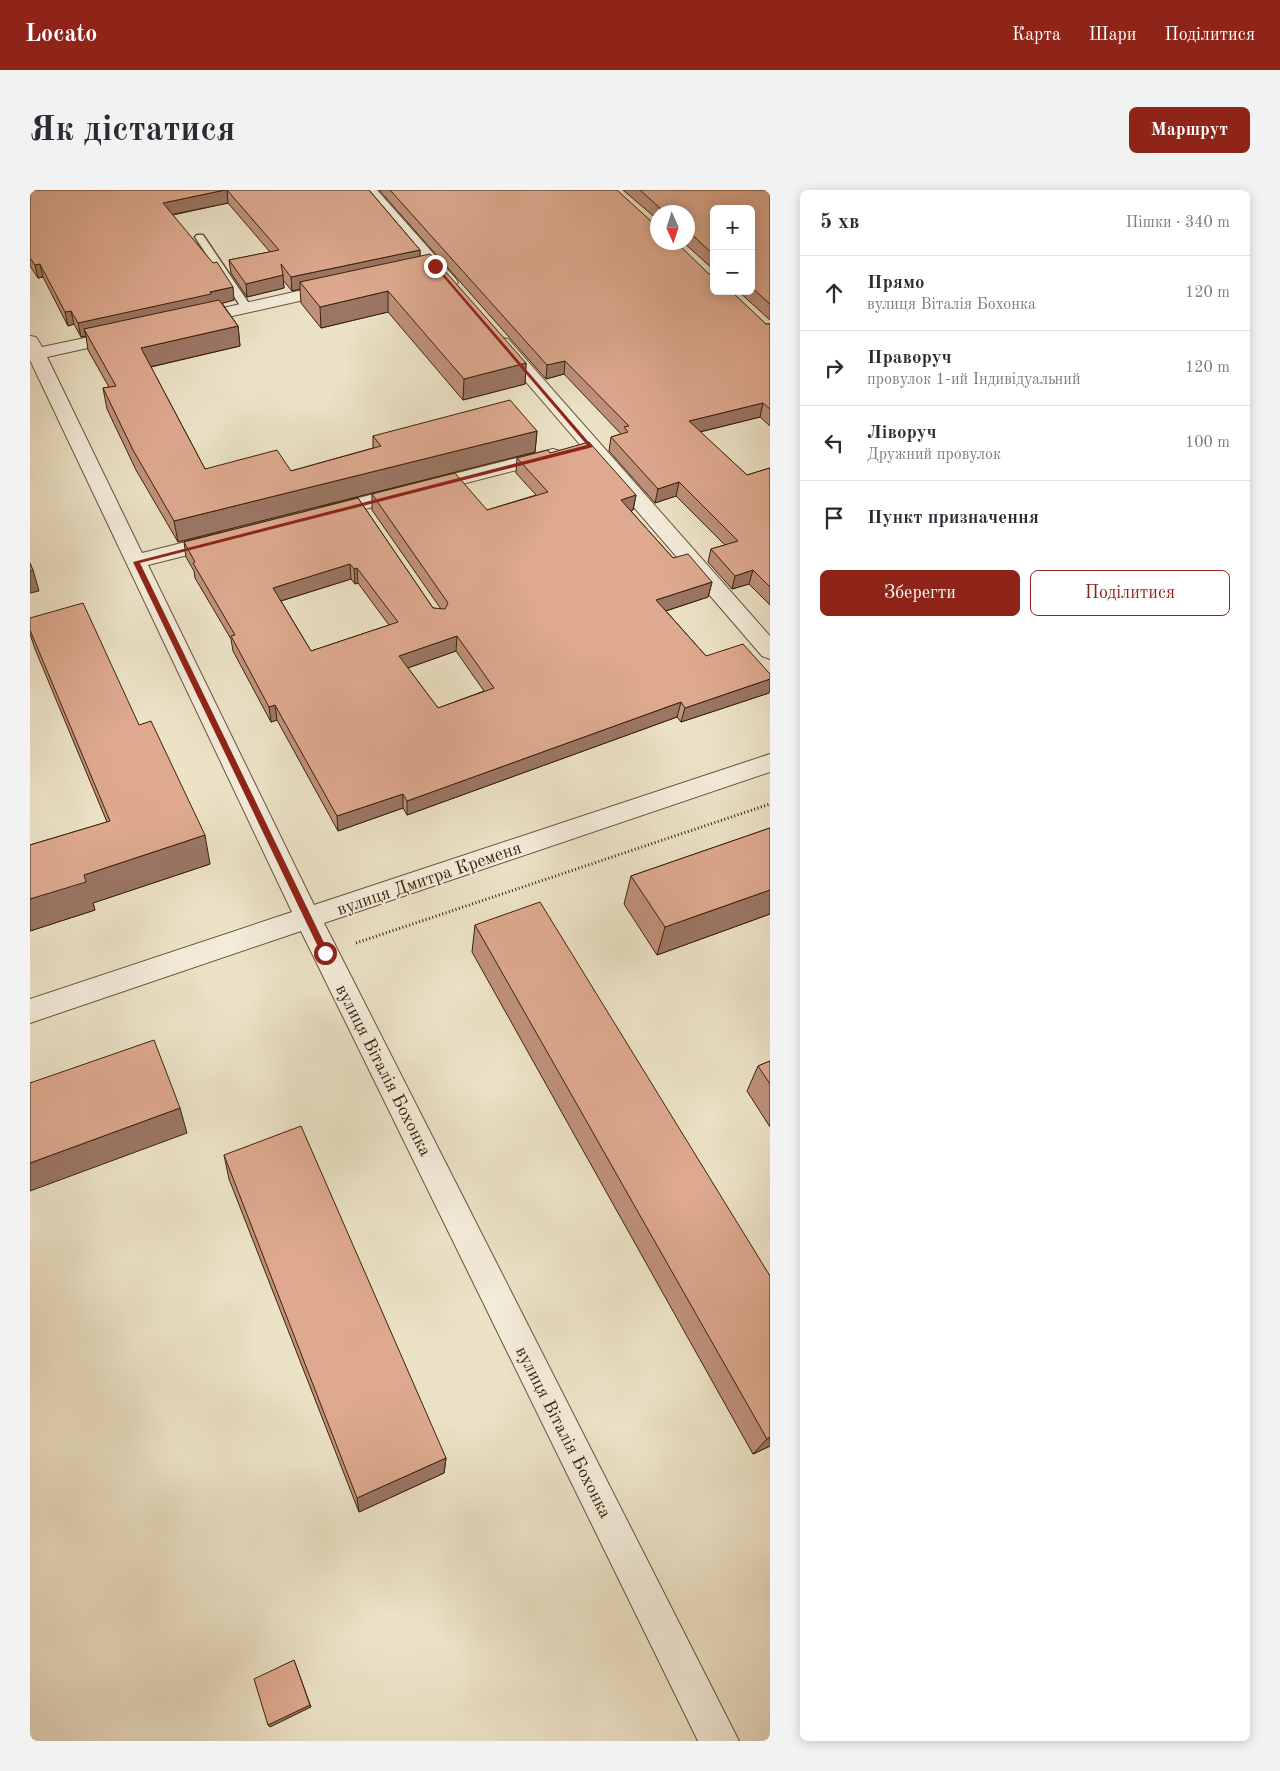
<!DOCTYPE html>
<html lang="uk">
<meta charset="utf-8">
<style>
body{margin:0;font-family:"Old Standard TT",serif;background:#f2f2f3;color:#2b2b33}
.controls{position:absolute;right:15px;top:15px;display:grid;overflow:hidden;border-radius:8px;box-shadow:0 2px 12px #0003}
.controls button{width:45px;height:45px;display:grid;place-items:center;padding:0;border:0;border-bottom:1px solid #e1e1e2;background:#fff;color:#2b2b33;font:25px sans-serif}
.compass{position:absolute;left:620px;top:15px;width:45px;height:45px;border-radius:50%;background:#fff;box-shadow:0 2px 12px #0003;rotate:177deg}
.stop{position:absolute;width:15px;height:15px;margin:-11px;border:4px solid #8f2418;border-radius:50%;background:#fff}
.stop.end{background:#8f2418;border-color:#fff;box-shadow:0 1px 5px #0008}
.list{margin:0;padding:0;list-style:none}
h2{display:flex;justify-content:space-between;align-items:center;height:65px;margin:0;padding:0 20px;font-size:21px}
h2 small{font-size:16px;font-weight:400;color:#7c7c81}
.list li{display:grid;grid-template-columns:32px 1fr auto;gap:15px;align-items:center;box-sizing:border-box;height:75px;padding:0 20px;border-top:1px solid #e1e1e2}
.list b{display:block;font-size:19px;white-space:nowrap}
.list p{margin:0;font-size:16px;white-space:nowrap;color:#7c7c81}
.list em{font-size:16px;font-style:normal;color:#7c7c81}
.actions{display:flex;gap:10px;padding:15px 20px}
.actions a{flex:1;padding:11px 0;border:1px solid #8f2418;border-radius:8px;text-align:center;font-size:18px;color:#8f2418}
.actions .main{background:#8f2418;color:#fff}
.icon{flex:none;width:28px;height:28px;fill:none;stroke:currentColor;stroke-width:2;stroke-linecap:round;stroke-linejoin:round}
.map{position:relative;flex:none;width:740px;height:1551px;overflow:hidden;border-radius:8px}
header{display:flex;align-items:center;gap:30px;box-sizing:border-box;height:70px;padding:0 25px;background:#8f2418;color:#fff}
header strong{font-size:24px}
nav{display:flex;gap:28px;margin-inline-start:auto;font-size:18px}
.intro{display:flex;align-items:center;justify-content:space-between;box-sizing:border-box;height:120px;padding:0 30px}
h1{margin:0;font-size:35px}
.button{padding:12px 22px;border-radius:8px;background:#8f2418;color:#fff;font-size:18px;font-weight:700}
main{display:flex;gap:30px;padding:0 30px}
aside{flex:1;background:#fff;border-radius:8px;box-shadow:0 2px 12px #0003}
.map>svg:first-child{display:block}
.lines{fill:none;stroke-linecap:round;stroke-linejoin:round}
.lane-casing{stroke:#675238;stroke-width:3}
.street-casing{stroke:#675238;stroke-width:2}
.path{stroke:#3b2209;stroke-width:3;stroke-dasharray:1 2.5;stroke-linecap:butt}
.lane{fill:#f3ecda;fill-rule:evenodd}
.street{fill:#f3ecda;fill-rule:evenodd}
.wall{fill:#bf917b;stroke:#3b2209;fill-rule:evenodd}
.shaded-wall{fill:#9b7664;stroke:#3b2209}
.building{fill:#dea98f;stroke:#3b2209;fill-rule:evenodd}
.route{fill:#8f2418}
.labels{text-anchor:middle;stroke-width:4;stroke-linejoin:round;paint-order:stroke}
.street-label{font-size:18px;fill:#3b2209;stroke:#f3ecda}
</style>
<header>
<strong>Locato</strong>
<nav><a>Карта</a><a>Шари</a><a>Поділитися</a></nav>
</header>
<div class="intro"><h1>Як дістатися</h1><a class="button">Маршрут</a></div>
<main>
<div class="map">
<svg width="740" height="1551" viewBox="0 0 740 1551">
<rect width="100%" height="100%" fill="#ece2c6"/>
<filter id="stains"><feTurbulence type="fractalNoise" baseFrequency=".004" numOctaves="4"/><feColorMatrix values="0 0 0 0 .2 0 0 0 0 .09 0 0 0 0 .02 0 0 0 .5 -.17"/></filter>
<radialGradient id="worn" r=".72"><stop offset=".6" stop-color="#630" stop-opacity="0"/><stop offset="1" stop-color="#630" stop-opacity=".3"/></radialGradient>
<g class="lines">
<defs>
<path id="lane" d="M 167,45 L 173,45 L 222,118 L 221,120 L 213,120 L 165,47 Z"/>
<path id="street" d="M 330,0 L 347,0 L 425,88 L 428,92 L 425,96 L 413,96 Z
M 308,92 L 314,93 L 317,97 L 314,101 L 162,135 L 156,134 L 153,130 L 156,126 L 162,125 Z
M 93,140 L 99,141 L 102,145 L 99,149 L 17,167 L 112,363 L 191,343 L 198,345 L 202,350 L 198,355 L 118,375 L 284,715 L 740,564 L 740,582 L 294,733 L 709,1551 L 668,1551 L 271,741 L 0,833 L 0,809 L 262,722 L 0,170 L 0,146 L 6,147 L 12,157 Z
M 472,148 L 478,149 L 740,446 L 740,469 L 732,466 L 466,157 L 463,153 L 466,149 Z
M 523,259 L 530,261 L 533,265 L 530,269 L 296,329 L 289,328 L 286,323 L 289,318 Z"/>
</defs>
<use href="#lane" class="lane-casing"/>
<use href="#street" class="street-casing"/>
<path class="path" d="M 326,753 L 740,614"/>
<use href="#lane" class="lane"/>
<use href="#street" class="street"/>
</g>
<path class="wall" d="M 0,0 L 339,0 L 390,60 L 390,66 L 496,173 L 495,194 L 433,210 L 358,122 L 291,138 L 271,113 L 270,99 L 262,101 L 253,90 L 254,98 L 217,107 L 201,83 L 199,70 L 240,62 L 198,13 L 143,25 L 204,110 L 192,113 L 208,136 L 210,156 L 121,177 L 175,279 L 261,281 L 343,258 L 343,246 L 507,241 L 505,262 L 148,352 L 106,280 L 77,219 L 73,198 L 79,197 L 58,160 L 56,146 L 51,147 L 44,134 L 38,136 L 13,87 L 8,88 L 0,76 Z
M 349,0 L 587,0 L 628,52 L 679,84 L 736,134 L 740,134 L 740,236 L 730,227 L 670,242 L 717,285 L 740,278 L 740,415 L 719,394 L 702,399 L 678,372 L 681,359 L 695,355 L 646,306 L 625,313 L 579,261 L 581,247 L 591,244 L 534,184 L 516,189 Z
M 593,0 L 740,0 L 740,130 L 708,101 L 721,101 L 721,19 L 684,19 L 684,80 L 653,52 L 658,52 L 658,22 L 628,22 L 628,30 Z
M 520,263 L 606,305 L 603,320 L 601,321 L 643,368 L 682,392 L 678,407 L 636,421 L 676,466 L 739,503 L 651,532 L 647,527 L 377,625 L 373,618 L 308,641 L 247,530 L 241,532 L 203,461 L 201,449 L 165,388 L 164,381 L 156,367 L 154,352 L 328,308 L 403,418 L 411,419 L 342,320 L 342,304 L 457,320 L 506,305 L 486,283 L 487,268 ZM 321,389 L 325,394 L 328,393 L 359,435 L 281,461 L 251,411 ZM 426,461 L 454,501 L 408,518 L 378,478 Z
M 0,428 L 109,535 L 180,674 L 63,713 L 65,720 L 0,741 L 0,655 L 77,632 L 5,459 L 0,444 Z
M 740,638 L 740,724 L 627,765 L 594,714 L 601,686 Z
M 445,735 L 740,1086 L 740,1256 L 723,1264 L 442,762 Z
M 740,871 L 740,937 L 717,901 L 728,876 Z
M 194,965 L 416,1268 L 414,1283 L 329,1322 L 199,989 Z"/>
<path class="shaded-wall" d="M 195,0 L 197,0 L 198,13 L 135,26 L 133,13 Z
M 390,60 L 390,73 L 270,92 L 270,99 L 262,101 L 261,87 Z
M 10,74 L 13,87 L 8,88 L 5,75 Z
M 253,85 L 254,98 L 217,107 L 216,94 Z
M 203,97 L 204,110 L 183,116 L 54,139 L 56,146 L 51,147 L 48,133 Z
M 358,101 L 358,122 L 291,138 L 290,117 Z
M 41,121 L 44,134 L 38,136 L 35,122 Z
M 208,136 L 210,156 L 115,178 L 111,158 Z
M 535,171 L 534,184 L 516,189 L 517,175 Z
M 496,173 L 495,194 L 433,210 L 434,189 Z
M 733,213 L 730,227 L 657,245 L 659,231 Z
M 507,241 L 505,262 L 148,352 L 144,331 Z
M 649,292 L 646,306 L 625,313 L 628,299 Z
M 606,305 L 603,320 L 588,325 L 591,310 Z
M 320,374 L 321,389 L 244,413 L 243,398 Z
M 327,378 L 328,393 L 325,394 L 324,379 Z
M 3,380 L 9,401 L 0,403 L 0,381 Z
M 723,380 L 719,394 L 702,399 L 705,386 Z
M 682,392 L 678,407 L 623,425 L 626,410 Z
M 427,446 L 426,461 L 369,481 L 369,466 Z
M 740,489 L 740,499 L 739,503 L 651,532 L 655,518 Z
M 651,512 L 647,527 L 377,625 L 377,611 Z
M 245,515 L 247,530 L 241,532 L 239,517 Z
M 373,604 L 373,618 L 308,641 L 307,626 Z
M 175,645 L 180,674 L 63,713 L 65,720 L 0,741 L 0,709 L 54,685 Z
M 740,700 L 740,724 L 627,765 L 635,737 Z
M 150,918 L 157,943 L 0,1001 L 0,973 Z
M 740,1247 L 740,1256 L 723,1264 L 737,1249 Z
M 416,1268 L 414,1283 L 329,1322 L 327,1308 Z
M 264,1470 L 281,1517 L 240,1537 L 238,1535 Z"/>
<path class="building" d="M 0,0 L 195,0 L 133,13 L 183,73 L 187,72 L 203,97 L 180,102 L 181,104 L 48,133 L 41,121 L 35,122 L 10,74 L 5,75 L 0,68 Z
M 197,0 L 339,0 L 390,60 L 261,87 L 251,74 L 253,85 L 216,94 L 199,70 L 249,60 Z
M 360,0 L 587,0 L 623,33 L 628,34 L 628,52 L 646,52 L 679,84 L 684,85 L 684,101 L 701,101 L 736,134 L 740,134 L 740,219 L 733,213 L 659,231 L 717,285 L 740,278 L 740,397 L 723,380 L 705,386 L 681,359 L 708,351 L 649,292 L 628,299 L 581,247 L 598,242 L 594,237 L 599,236 L 535,171 L 517,175 Z
M 610,0 L 740,0 L 740,114 L 721,97 L 721,19 L 684,19 L 684,65 L 658,41 L 658,22 L 631,22 L 631,19 Z
M 400,64 L 496,173 L 434,189 L 358,101 L 290,117 L 270,92 Z
M 189,110 L 208,136 L 111,158 L 175,279 L 247,260 L 261,281 L 351,256 L 343,246 L 480,210 L 507,241 L 144,331 L 103,260 L 73,198 L 86,196 L 54,139 Z
M 559,252 L 606,305 L 591,310 L 643,368 L 658,364 L 682,392 L 626,410 L 676,466 L 713,454 L 740,484 L 740,489 L 655,518 L 651,512 L 377,611 L 373,604 L 307,626 L 245,515 L 239,517 L 201,446 L 205,445 L 163,373 L 165,372 L 154,352 L 328,308 L 403,418 L 415,419 L 418,413 L 342,304 L 425,283 L 457,320 L 518,302 L 487,268 L 518,260 L 520,263 ZM 320,374 L 324,379 L 327,378 L 368,432 L 281,461 L 243,398 ZM 427,446 L 464,498 L 408,518 L 369,466 Z
M 0,373 L 3,380 L 0,381 Z
M 53,413 L 109,535 L 121,531 L 175,645 L 54,685 L 56,692 L 0,709 L 0,655 L 80,631 L 0,440 L 0,428 Z
M 740,638 L 740,700 L 635,737 L 601,686 Z
M 510,712 L 740,1086 L 740,1247 L 737,1249 L 445,735 Z
M 124,850 L 150,918 L 0,973 L 0,893 Z
M 740,871 L 740,894 L 728,876 Z
M 271,936 L 416,1268 L 327,1308 L 194,965 Z
M 264,1470 L 280,1515 L 238,1535 L 224,1489 Z"/>
<path class="route" d="M 403,75 L 406,75 L 563,257 L 110,373 L 299,763 L 295,766 L 291,763 L 103,372 L 557,255 Z"/>
<g class="labels">
<g class="street-label">
<text transform="translate(399 688) rotate(-19)" y="6">вулиця Дмитра Кременя</text>
<text transform="translate(354 880) rotate(63)" y="6">вулиця Віталія Бохонка</text>
<text transform="translate(534 1242) rotate(63)" y="6">вулиця Віталія Бохонка</text>
</g>
</g>
<rect width="100%" height="100%" filter="url(#stains)"/>
<rect width="100%" height="100%" fill="url(#worn)"/>
</svg>
<div class="controls">
<button>+</button>
<button>−</button>
</div>
<svg class="compass" viewBox="-18 -18 36 36"><path d="M0-13l5 13h-10z" fill="#e53935"/><path d="M0 13l5-13h-10z" fill="#7c7c81"/></svg>
<div class="stop" style="left:295px;top:763px"></div>
<div class="stop end" style="left:405px;top:76px"></div>
</div>
<aside>
<h2>5 хв<small>Пішки · 340 m</small></h2>
<ul class="list">
<li><svg class="icon" aria-label="ahead" viewBox="0 0 24 24"><path d="M12 20V5M6 11l6-6 6 6"/></svg><div><b>Прямо</b><p>вулиця Віталія Бохонка</p></div><em>120 m</em></li>
<li><svg class="icon" aria-label="right" viewBox="0 0 24 24"><path d="M7 20v-9h11M14 6l5 5-5 5"/></svg><div><b>Праворуч</b><p>провулок 1-ий Індивідуальний</p></div><em>120 m</em></li>
<li><svg class="icon" aria-label="left" viewBox="0 0 24 24"><path d="M17 20v-9H6M10 6l-5 5 5 5"/></svg><div><b>Ліворуч</b><p>Дружний провулок</p></div><em>100 m</em></li>
<li><svg class="icon" aria-label="arrive" viewBox="0 0 24 24"><path d="M6 21V4h12l-3 4 3 4H6"/></svg><div><b>Пункт призначення</b></div></li>
</ul>
<div class="actions"><a class="main">Зберегти</a><a>Поділитися</a></div>
</aside>
</main>
